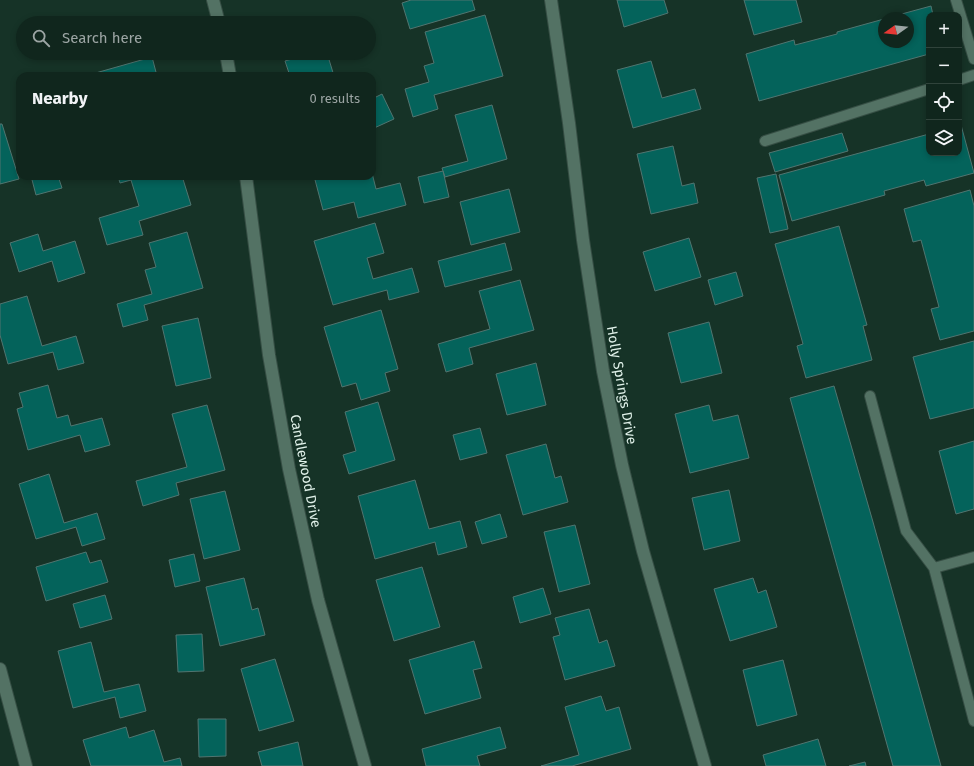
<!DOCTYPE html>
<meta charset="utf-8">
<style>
body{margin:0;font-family:"Fira Sans",sans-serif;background:#1e322a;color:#f1f3f6}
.controls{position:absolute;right:12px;top:12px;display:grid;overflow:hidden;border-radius:8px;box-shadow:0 2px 6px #0003}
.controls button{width:36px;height:36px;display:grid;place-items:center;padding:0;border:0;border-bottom:1px solid #30433b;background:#10261d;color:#f1f3f6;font:20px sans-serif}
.compass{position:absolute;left:878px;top:12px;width:36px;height:36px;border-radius:50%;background:#10261d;box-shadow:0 2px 6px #0003;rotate:255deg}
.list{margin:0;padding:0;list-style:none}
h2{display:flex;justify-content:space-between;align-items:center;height:52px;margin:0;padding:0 16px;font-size:17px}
h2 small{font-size:13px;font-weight:400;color:#9ca5a4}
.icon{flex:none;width:22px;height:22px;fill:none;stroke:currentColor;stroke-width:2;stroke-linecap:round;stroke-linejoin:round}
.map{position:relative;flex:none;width:974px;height:766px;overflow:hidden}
.search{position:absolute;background:#10261d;box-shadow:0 2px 6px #0003;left:16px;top:16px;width:360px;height:44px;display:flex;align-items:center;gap:10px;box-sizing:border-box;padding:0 14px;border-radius:22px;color:#9ca5a4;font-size:15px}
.panel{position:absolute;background:#10261d;box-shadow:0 2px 6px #0003;left:16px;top:72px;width:360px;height:108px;border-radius:12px}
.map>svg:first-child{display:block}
.building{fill:#04635b;stroke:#517570}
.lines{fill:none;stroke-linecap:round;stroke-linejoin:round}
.service-casing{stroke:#364e44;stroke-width:12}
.minor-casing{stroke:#364e44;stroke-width:14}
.service{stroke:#537264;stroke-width:10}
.minor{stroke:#537264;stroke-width:12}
.labels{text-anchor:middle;stroke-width:3;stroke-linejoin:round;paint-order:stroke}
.street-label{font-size:14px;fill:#e0f1e9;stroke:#163327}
</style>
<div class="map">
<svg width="974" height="766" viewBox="0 0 974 766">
<rect width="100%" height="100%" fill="#163327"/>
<path class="building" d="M 411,0 L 472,0 L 475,10 L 410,29 L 402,3 Z
M 617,0 L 664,0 L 668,13 L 624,27 Z
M 744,0 L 796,0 L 802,22 L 754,35 Z
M 931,6 L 933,15 L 929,15 L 929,54 L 759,101 L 746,54 L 794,40 L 795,45 L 837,34 L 837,32 L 884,19 L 884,42 L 908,42 L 908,18 L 887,18 Z
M 485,15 L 503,76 L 434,95 L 438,109 L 413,117 L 405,89 L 429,82 L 424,66 L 434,63 L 425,32 Z
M 313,53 L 327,53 L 334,76 L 290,76 L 285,61 Z
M 152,57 L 157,76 L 85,76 Z
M 651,61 L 662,98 L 695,89 L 701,109 L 633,128 L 617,70 Z
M 382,94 L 394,119 L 372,129 L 372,99 Z
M 492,105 L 507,159 L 445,177 L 442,168 L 468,161 L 455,115 Z
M 0,124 L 2,124 L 19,179 L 0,184 Z
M 959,125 L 961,125 L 974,173 L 926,186 L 924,180 L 884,191 L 885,195 L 792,221 L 779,175 L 929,134 L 929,153 L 959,153 Z
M 842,133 L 848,151 L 775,172 L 769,153 Z
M 673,146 L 682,186 L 694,183 L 698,203 L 651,214 L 637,154 Z
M 443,171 L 449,197 L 424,203 L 418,177 Z
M 372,173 L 376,189 L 400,183 L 406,205 L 358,218 L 354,202 L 323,210 L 314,176 L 372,176 Z
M 776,174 L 788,229 L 770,233 L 757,178 Z
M 31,176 L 58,176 L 62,188 L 36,195 Z
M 118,176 L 182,176 L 191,205 L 139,221 L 143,235 L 107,245 L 99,218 L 139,206 L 131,180 L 120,183 Z
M 509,189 L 520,232 L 471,245 L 460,202 Z
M 970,190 L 974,206 L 974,331 L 940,340 L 931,309 L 939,307 L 921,240 L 913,242 L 904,209 Z
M 375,223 L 384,253 L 367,258 L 373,279 L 412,268 L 419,292 L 389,300 L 387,290 L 333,305 L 314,241 Z
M 839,226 L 867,325 L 863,326 L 872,360 L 806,378 L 797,346 L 803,344 L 775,244 Z
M 187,232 L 203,288 L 144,305 L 148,320 L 123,327 L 117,304 L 152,294 L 145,270 L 156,267 L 149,243 Z
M 38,234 L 43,251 L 75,241 L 85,273 L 58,282 L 52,261 L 19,272 L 10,243 Z
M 689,238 L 701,277 L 655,291 L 643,252 Z
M 505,243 L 512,270 L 445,287 L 438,261 Z
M 736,272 L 743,296 L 715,305 L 708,280 Z
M 520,280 L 534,330 L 469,348 L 473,364 L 446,372 L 438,344 L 490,329 L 479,291 Z
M 27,296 L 42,346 L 76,336 L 84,363 L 58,370 L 53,352 L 8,364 L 0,335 L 0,304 Z
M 381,310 L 398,369 L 385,373 L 390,391 L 361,400 L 356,383 L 342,387 L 324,327 Z
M 198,318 L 211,378 L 176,386 L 162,326 Z
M 709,322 L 722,373 L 681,383 L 668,333 Z
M 974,341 L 974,408 L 930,419 L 913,357 Z
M 536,363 L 546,405 L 507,415 L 496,374 Z
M 48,385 L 57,418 L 68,415 L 71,426 L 102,418 L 110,445 L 85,452 L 80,435 L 28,450 L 17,409 L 23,407 L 19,393 Z
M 834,386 L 873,522 L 941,766 L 893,766 L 790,398 Z
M 378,402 L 395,460 L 349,474 L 343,455 L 356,451 L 345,412 Z
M 207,405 L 225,470 L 176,483 L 179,495 L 143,506 L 136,481 L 187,467 L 172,414 Z
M 709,405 L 713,421 L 738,415 L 749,458 L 690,473 L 675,414 Z
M 480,428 L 487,453 L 460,460 L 453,435 Z
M 974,441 L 974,509 L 956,514 L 939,451 Z
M 546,444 L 555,478 L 561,476 L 568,502 L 523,515 L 506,455 Z
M 49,474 L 64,523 L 97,513 L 105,539 L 82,546 L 76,527 L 36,539 L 19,484 Z
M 415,480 L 429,529 L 460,521 L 467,547 L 438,555 L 435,542 L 375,559 L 358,496 Z
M 729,490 L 740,541 L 704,550 L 692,498 Z
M 225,491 L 240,550 L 204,559 L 190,499 Z
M 500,514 L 507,537 L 482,544 L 475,522 Z
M 575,525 L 590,584 L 559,592 L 544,532 Z
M 86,552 L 90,563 L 101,560 L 108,582 L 46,601 L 36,567 Z
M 194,554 L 200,581 L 175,587 L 169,560 Z
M 422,567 L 440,627 L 394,641 L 376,580 Z
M 244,578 L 252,610 L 258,608 L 265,635 L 220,646 L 206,587 Z
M 753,578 L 758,593 L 766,590 L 777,627 L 730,641 L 714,589 Z
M 543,588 L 551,614 L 520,623 L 513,597 Z
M 105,595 L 112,619 L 80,628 L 73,604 Z
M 589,609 L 599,643 L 607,640 L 615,666 L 565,680 L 553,637 L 560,635 L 555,618 Z
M 202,634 L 204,671 L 178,672 L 176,635 Z
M 474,641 L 482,668 L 473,670 L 481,698 L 425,714 L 409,660 Z
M 91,642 L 104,692 L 139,684 L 146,711 L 120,718 L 115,697 L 73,708 L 58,651 Z
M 275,659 L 294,721 L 259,731 L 241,669 Z
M 783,660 L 797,715 L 757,726 L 743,670 Z
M 601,696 L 606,711 L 619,707 L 631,749 L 572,766 L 541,766 L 579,755 L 565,707 Z
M 198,719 L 226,719 L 226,756 L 199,757 Z
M 126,727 L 129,738 L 154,730 L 164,762 L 180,758 L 182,766 L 91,766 L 83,740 Z
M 500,727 L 506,748 L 477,756 L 480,766 L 426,766 L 422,749 Z
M 818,739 L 826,766 L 766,766 L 763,755 Z
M 298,742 L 303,766 L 262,766 L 258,752 Z
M 865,762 L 866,766 L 849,766 Z"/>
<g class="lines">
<defs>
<path id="service" d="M 956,0 L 974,59
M 959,80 L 974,75
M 765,141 L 929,89
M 870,396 L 906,531 L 934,568 L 974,721
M 934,568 L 974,557"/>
<path id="minor" d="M 213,0 L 219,23
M 551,0 L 569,123 L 583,240 L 603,371 L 622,465 L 643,551 L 705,766
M 226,53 L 230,76
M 246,176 L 269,355 L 289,469 L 318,600 L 365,766
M 0,669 L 26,766"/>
</defs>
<use href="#service" class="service-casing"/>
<use href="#minor" class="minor-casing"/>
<use href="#service" class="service"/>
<use href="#minor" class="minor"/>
</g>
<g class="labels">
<g class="street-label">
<text transform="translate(622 385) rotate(80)" y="5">Holly Springs Drive</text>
<text transform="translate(306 471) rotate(79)" y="5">Candlewood Drive</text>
</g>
</g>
</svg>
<div class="controls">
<button>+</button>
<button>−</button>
<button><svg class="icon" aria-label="locate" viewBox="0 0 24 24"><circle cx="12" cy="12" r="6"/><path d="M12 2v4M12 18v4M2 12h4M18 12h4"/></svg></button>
<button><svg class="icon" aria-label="layers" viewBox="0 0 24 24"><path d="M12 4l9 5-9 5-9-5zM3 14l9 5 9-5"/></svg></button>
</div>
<svg class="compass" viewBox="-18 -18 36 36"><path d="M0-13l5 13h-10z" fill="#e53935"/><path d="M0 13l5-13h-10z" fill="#9ca5a4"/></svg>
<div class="search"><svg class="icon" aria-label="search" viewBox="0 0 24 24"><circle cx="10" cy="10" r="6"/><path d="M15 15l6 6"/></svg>Search here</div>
<section class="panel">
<h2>Nearby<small>0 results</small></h2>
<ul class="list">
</ul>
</section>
</div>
